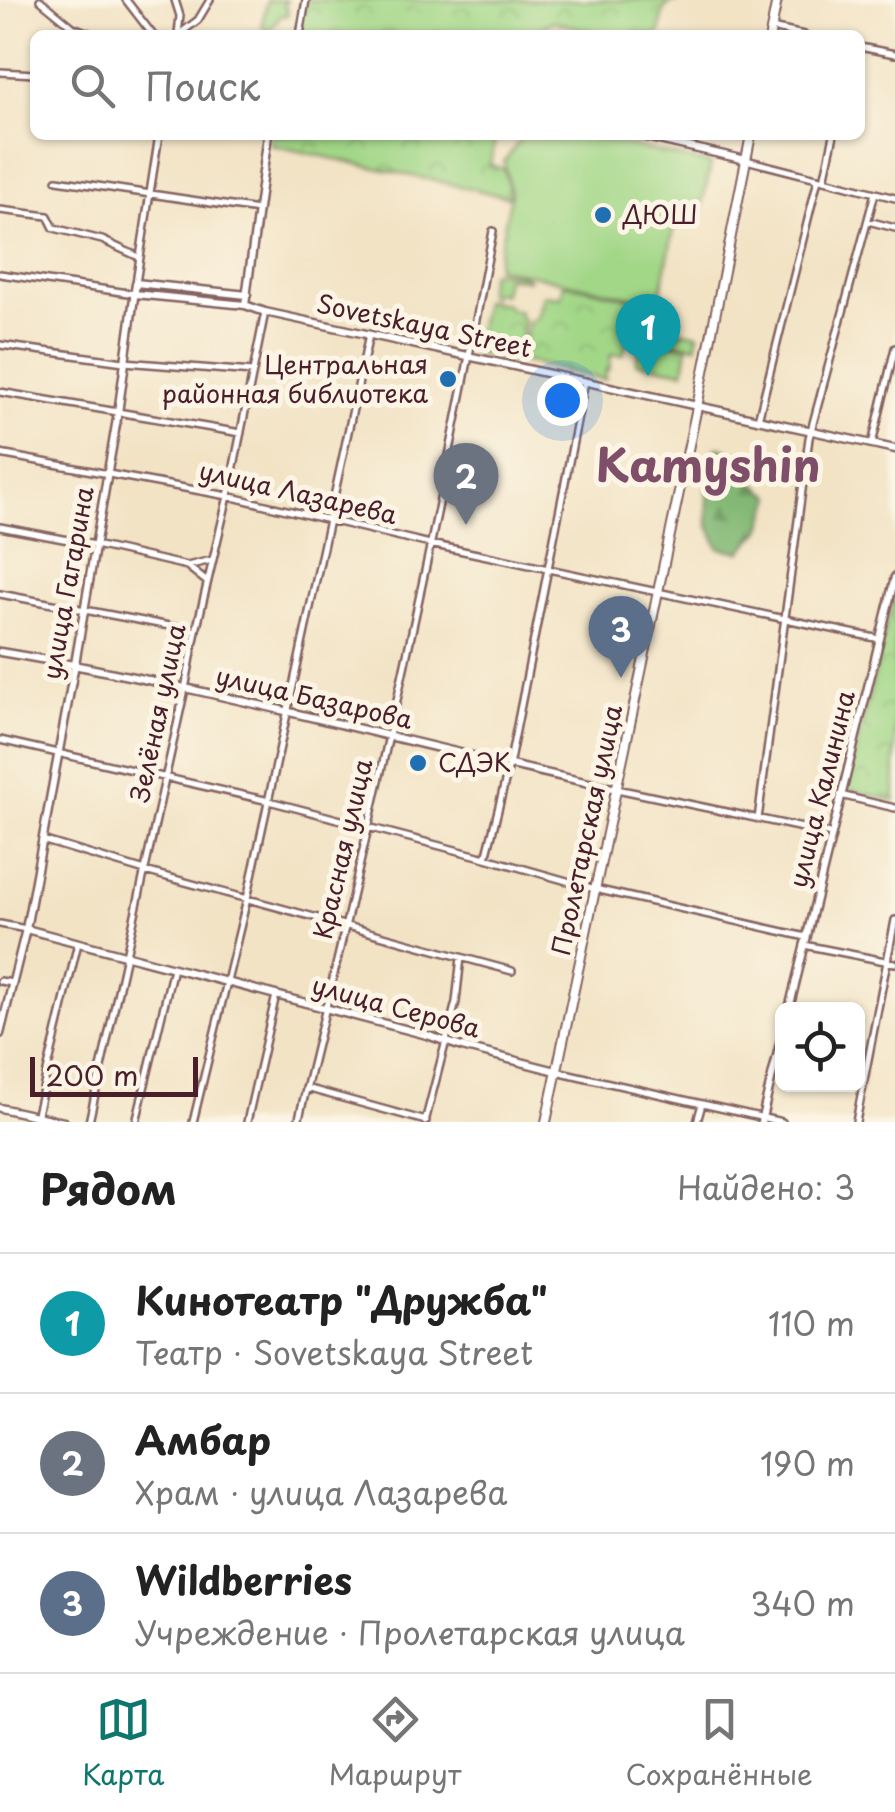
<!DOCTYPE html>
<html lang="ru">
<meta charset="utf-8">
<style>
body{margin:0;font-family:"Playpen Sans",sans-serif;background:#f2f2f2;color:#222}
.controls{position:absolute;right:30px;bottom:30px;display:grid;overflow:hidden;border-radius:15px;box-shadow:0 2px 8px #0004}
.controls button{width:90px;height:90px;display:grid;place-items:center;padding:0;border:0;border-bottom:2px solid #e0e0e0;background:#fff;color:#222;font:50px sans-serif}
.scale{position:absolute;left:30px;bottom:25px;width:168px;box-sizing:border-box;padding-left:10px;border:5px solid #4a1f2b;border-top:0;font-size:28px;line-height:35px;white-space:nowrap;color:#4a1f2b;-webkit-text-stroke:8px #fcf5e5;paint-order:stroke}
.you{position:absolute;left:562px;top:400px;width:35px;height:35px;margin:-25px;border:8px solid #fff;border-radius:50%;background:#1a73e8;box-shadow:0 0 0 15px #1a73e833}
.badge{display:grid;place-items:center;width:65px;height:65px;border-radius:50%;background:#0f766e;color:#fff;font-size:32px;font-weight:700}
.pin{position:absolute;translate:-50% -82px;filter:drop-shadow(0 2px 5px #0008)}
.pin::after{content:'';position:absolute;top:52px;width:35px;height:30px;background:inherit;clip-path:polygon(0 0,100% 0,50% 100%)}
.list{margin:0;padding:0;list-style:none}
h2{display:flex;justify-content:space-between;align-items:center;height:130px;margin:0;padding:0 40px;font-size:42px}
h2 small{font-size:32px;font-weight:400;color:#767676}
.list li{display:grid;grid-template-columns:65px 1fr auto;gap:30px;align-items:center;box-sizing:border-box;height:140px;padding:0 40px;border-top:2px solid #e0e0e0}
.list b{display:block;font-size:38px;white-space:nowrap}
.list p{margin:0;font-size:32px;white-space:nowrap;color:#767676}
.list em{font-size:32px;font-style:normal;color:#767676}
.icon{flex:none;width:55px;height:55px;fill:none;stroke:currentColor;stroke-width:2;stroke-linecap:round;stroke-linejoin:round}
.map{position:relative;flex:none;width:895px;height:1122px;overflow:hidden}
.search{position:absolute;background:#fff;box-shadow:0 2px 8px #0004;left:30px;right:30px;top:30px;height:110px;display:flex;align-items:center;gap:25px;box-sizing:border-box;padding:0 35px;border-radius:15px;color:#767676;font-size:38px}
.sheet{height:550px;background:#fff}
nav{display:flex;justify-content:space-around;align-items:center;box-sizing:border-box;height:140px;border-top:2px solid #e0e0e0;background:#fff;font-size:28px;color:#767676}
nav a{display:grid;justify-items:center;gap:5px}
nav .on{color:#0f766e}
.map>svg:first-child{display:block}
.grass{fill:url(#grass-tufts);stroke:#767b5a;stroke-width:2.5}
.forest{fill:url(#forest-firs);stroke:#666c50;stroke-width:2.5}
.park{fill:url(#park-crowns);stroke:#767b5a;stroke-width:2.5}
.pitch{fill:#a3d788;stroke:#767b5a;stroke-width:2.5}
.lines{fill:none;stroke-linecap:round;stroke-linejoin:round}
.minor-casing{stroke:#856461;stroke-width:10}
.tertiary-casing{stroke:#856461;stroke-width:11}
.secondary-casing{stroke:#856461;stroke-width:11}
.primary-casing{stroke:#856461;stroke-width:12}
.minor{stroke:#fff;stroke-width:5}
.tertiary{stroke:#fff;stroke-width:6}
.secondary{stroke:#fff;stroke-width:6}
.primary{stroke:#fff;stroke-width:8}
.poi-dot{fill:#1f6fb2;stroke:#fcf5e5;stroke-width:4}
.labels{text-anchor:middle;stroke-width:10;stroke-linejoin:round;paint-order:stroke}
.poi-label{font-size:25px;fill:#4a1f2b;stroke:#fcf5e5;text-anchor:start}
.street-label{font-size:25px;fill:#4a1f2b;stroke:#fcf5e5}
.town-label{font-size:45px;font-weight:bold;fill:#7f4e68;stroke:#fcf5e5}
</style>
<div class="map">
<svg width="895" height="1122" viewBox="0 0 895 1122">
<defs>
<pattern id="grass-tufts" width="24" height="20" patternUnits="userSpaceOnUse" patternTransform="scale(2.5)"><rect width="24" height="20" fill="#a3d788"/><path d="M3 7l-1-3M5 7V3M7 7l1-3M15 17l-1-3M17 17v-4M19 17l1-3" fill="none" stroke="#8eb876"/></pattern>
<pattern id="forest-firs" width="22" height="20" patternUnits="userSpaceOnUse" patternTransform="scale(2.5)"><rect width="22" height="20" fill="#82b874"/><path d="M5 1l3.5 6h-7zM16 11l3.5 6h-7z" fill="#6c955f"/></pattern>
<pattern id="park-crowns" width="20" height="18" patternUnits="userSpaceOnUse" patternTransform="scale(2.5)"><rect width="20" height="18" fill="#a3d788"/><path d="M2 6a3 3 0 1 1 6 0M12 15a3 3 0 1 1 6 0" fill="none" stroke="#8eb876"/></pattern>
</defs>
<rect width="100%" height="100%" fill="#fcf5e5"/>
<filter id="ink" filterUnits="userSpaceOnUse"><feTurbulence type="fractalNoise" baseFrequency=".01" numOctaves="2"/><feDisplacementMap in="SourceGraphic" scale="20" xChannelSelector="R" yChannelSelector="G"/><feConvolveMatrix kernelMatrix="1 2 1 2 8 2 1 2 1" color-interpolation-filters="sRGB"/></filter>
<filter id="wash" filterUnits="userSpaceOnUse"><feTurbulence type="fractalNoise" baseFrequency=".0048" numOctaves="4" result="noise"/><feDisplacementMap in="SourceGraphic" scale="40" xChannelSelector="R" yChannelSelector="G"/><feGaussianBlur stdDeviation="2.25" result="paint"/><feColorMatrix in="noise" values="0 0 0 0 0 0 0 0 0 0 0 0 0 0 0 0 0 1.4 0 .05"/><feComposite in="paint" operator="in"/></filter>
<g filter="url(#wash)">
<rect width="100%" height="100%" fill="#f2e3c5"/>
<path class="grass" d="M 267,0 L 287,0 L 284,5 L 288,12 L 287,15 L 280,16 L 271,29 L 265,30 L 262,25 Z
M 495,271 L 523,275 L 530,280 L 506,277 L 503,294 L 492,292 L 491,296 L 486,294 L 490,273 Z
M 664,327 L 699,334 L 696,346 L 659,339 L 660,332 L 680,336 L 680,333 L 666,331 Z"/>
<path class="forest" d="M 717,447 C 734,448 744,463 747,478 L 773,497 L 761,530 L 741,552 L 719,548 L 708,524 L 707,465 L 709,457 Z"/>
<path class="park" d="M 302,0 L 677,0 L 677,2 C 660,4 662,17 660,32 L 657,35 L 605,35 L 553,21 L 529,35 L 296,35 Z
M 272,135 L 496,135 L 490,165 L 504,169 L 510,193 L 509,197 L 271,145 Z
M 564,283 L 651,303 L 645,341 L 688,346 L 684,371 L 636,363 L 641,340 L 628,337 L 623,355 L 611,354 L 609,370 L 606,370 L 605,380 L 520,360 L 529,322 L 537,318 L 543,295 L 561,297 Z
M 484,301 L 506,304 L 509,309 L 519,311 L 519,316 L 524,321 L 517,363 L 472,353 Z
M 895,591 L 895,801 L 846,789 Z"/>
<path class="pitch" d="M 523,135 L 582,135 L 711,164 L 698,224 L 675,222 L 660,297 L 654,296 L 653,301 L 496,267 L 511,194 L 504,162 Z"/>
</g>
<g filter="url(#ink)">
<g class="lines">
<defs>
<path id="minor" d="M 40,0 L 73,27 L 94,35
M 126,0 L 153,35
M 175,0 L 180,16 L 178,34
M 771,28 L 804,35
M 178,35 L 198,20 L 210,0
M 300,35 L 306,0
M 860,47 L 895,54
M 0,72 L 35,74
M 746,160 L 895,198
M 57,180 L 258,210
M 824,180 L 834,135
M 0,210 L 48,216 L 54,228 L 102,240 L 139,257
M 868,221 L 895,228
M 0,274 L 135,294
M 136,283 L 159,135
M 0,345 L 124,362 L 253,372
M 0,392 L 241,433
M 758,420 L 818,179
M 872,444 L 895,348
M 0,454 L 228,496 L 430,544 L 880,639
M 0,527 L 95,545 L 187,566 L 212,560
M 187,566 L 207,582
M 0,594 L 196,631
M 0,740 L 269,801 L 486,858 L 595,889 L 806,937
M 617,789 L 831,834
M 840,795 L 895,808
M 758,819 L 809,438 L 875,193
M 42,840 L 145,871 L 512,971
M 486,858 L 509,766 L 585,381
M 0,924 L 26,929
M 804,945 L 895,963
M 0,981 L 13,983
M 556,1071 L 782,1122
M 306,1088 L 426,1121
M 35,1122 L 78,943
M 89,1122 L 185,689 L 196,631 L 228,496 L 265,312
M 136,1122 L 173,968
M 193,1122 L 247,899 L 369,335
M 247,1122 L 276,995
M 298,1122 C 371,827 437,530 493,231
M 425,1122 L 456,1002 L 461,957
M 697,1122 L 702,1104
M 856,1122 L 895,920"/>
<path id="tertiary" d="M 637,135 L 746,160
M 135,294 L 245,305 L 265,312 L 895,449
M 245,305 L 268,135
M 75,664 L 118,413 L 136,283 L 247,295
M 26,929 L 427,1035 L 462,1047 L 556,1071
M 789,1009 L 895,577
M 0,1108 L 64,1122
M 761,1122 L 782,1035"/>
<path id="secondary" d="M 0,652 C 208,686 411,745 617,789
M 0,1034 L 26,929 L 75,664"/>
<path id="primary" d="M 770,35 L 777,0
M 546,1122 L 697,407 L 751,135"/>
</defs>
<use href="#minor" class="minor-casing"/>
<use href="#tertiary" class="tertiary-casing"/>
<use href="#secondary" class="secondary-casing"/>
<use href="#primary" class="primary-casing"/>
<use href="#minor" class="minor"/>
<use href="#tertiary" class="tertiary"/>
<use href="#secondary" class="secondary"/>
<use href="#primary" class="primary"/>
</g>
</g>
<g class="poi-dot">
<circle cx="603" cy="215" r="10"/>
<circle cx="448" cy="379" r="10"/>
<circle cx="418" cy="763" r="10"/>
</g>
<g class="labels">
<g class="poi-label">
<text x="623" y="224">ДЮШ</text>
<text x="428" y="374" text-anchor="end">Центральная<tspan x="428" dy="29">районная библиотека</tspan></text>
<text x="438" y="772">СДЭК</text>
</g>
<g class="street-label">
<text transform="translate(424 326) rotate(12)" y="9">Sovetskaya Street</text>
<text transform="translate(298 493) rotate(13)" y="9">улица Лазарева</text>
<text transform="translate(68 583) rotate(-80)" y="9">улица Гагарина</text>
<text transform="translate(314 698) rotate(13)" y="9">улица Базарова</text>
<text transform="translate(158 713) rotate(-78)" y="9">Зелёная улица</text>
<text transform="translate(822 789) rotate(-76)" y="9">улица Калинина</text>
<text transform="translate(587 830) rotate(-78)" y="9">Пролетарская улица</text>
<text transform="translate(343 849) rotate(-77)" y="9">Красная улица</text>
<text transform="translate(396 1007) rotate(15)" y="9">улица Серова</text>
</g>
<g class="town-label">
<text x="708" y="482">Kamyshin</text>
</g>
</g>
</svg>
<div class="controls">
<button><svg class="icon" aria-label="locate" viewBox="0 0 24 24"><circle cx="12" cy="12" r="6"/><path d="M12 2v4M12 18v4M2 12h4M18 12h4"/></svg></button>
</div>
<div class="scale">200 m</div>
<div class="you"></div>
<div class="pin badge" style="left:648px;top:376px;background:#0f9aa8">1</div>
<div class="pin badge" style="left:466px;top:525px;background:#6b7280">2</div>
<div class="pin badge" style="left:621px;top:678px;background:#5c6f8a">3</div>
<div class="search"><svg class="icon" aria-label="search" viewBox="0 0 24 24"><circle cx="10" cy="10" r="6"/><path d="M15 15l6 6"/></svg>Поиск</div>
</div>
<section class="sheet">
<h2>Рядом<small>Найдено: 3</small></h2>
<ul class="list">
<li><span class="badge" style="background:#0f9aa8">1</span><div><b>Кинотеатр &quot;Дружба&quot;</b><p>Театр · Sovetskaya Street</p></div><em>110 m</em></li>
<li><span class="badge" style="background:#6b7280">2</span><div><b>Амбар</b><p>Храм · улица Лазарева</p></div><em>190 m</em></li>
<li><span class="badge" style="background:#5c6f8a">3</span><div><b>Wildberries</b><p>Учреждение · Пролетарская улица</p></div><em>340 m</em></li>
</ul>
</section>
<nav>
<a class="on"><svg class="icon" aria-label="map" viewBox="0 0 24 24"><path d="M3 6l6-2 6 2 6-2v14l-6 2-6-2-6 2zM9 4v14M15 6v14"/></svg>Карта</a>
<a><svg class="icon" aria-label="directions" viewBox="0 0 24 24"><path d="M12 3l9 9-9 9-9-9zM9 14v-3h6M13 9l2 2-2 2"/></svg>Маршрут</a>
<a><svg class="icon" aria-label="saved" viewBox="0 0 24 24"><path d="M7 4h10v16l-5-4-5 4z"/></svg>Сохранённые</a>
</nav>
